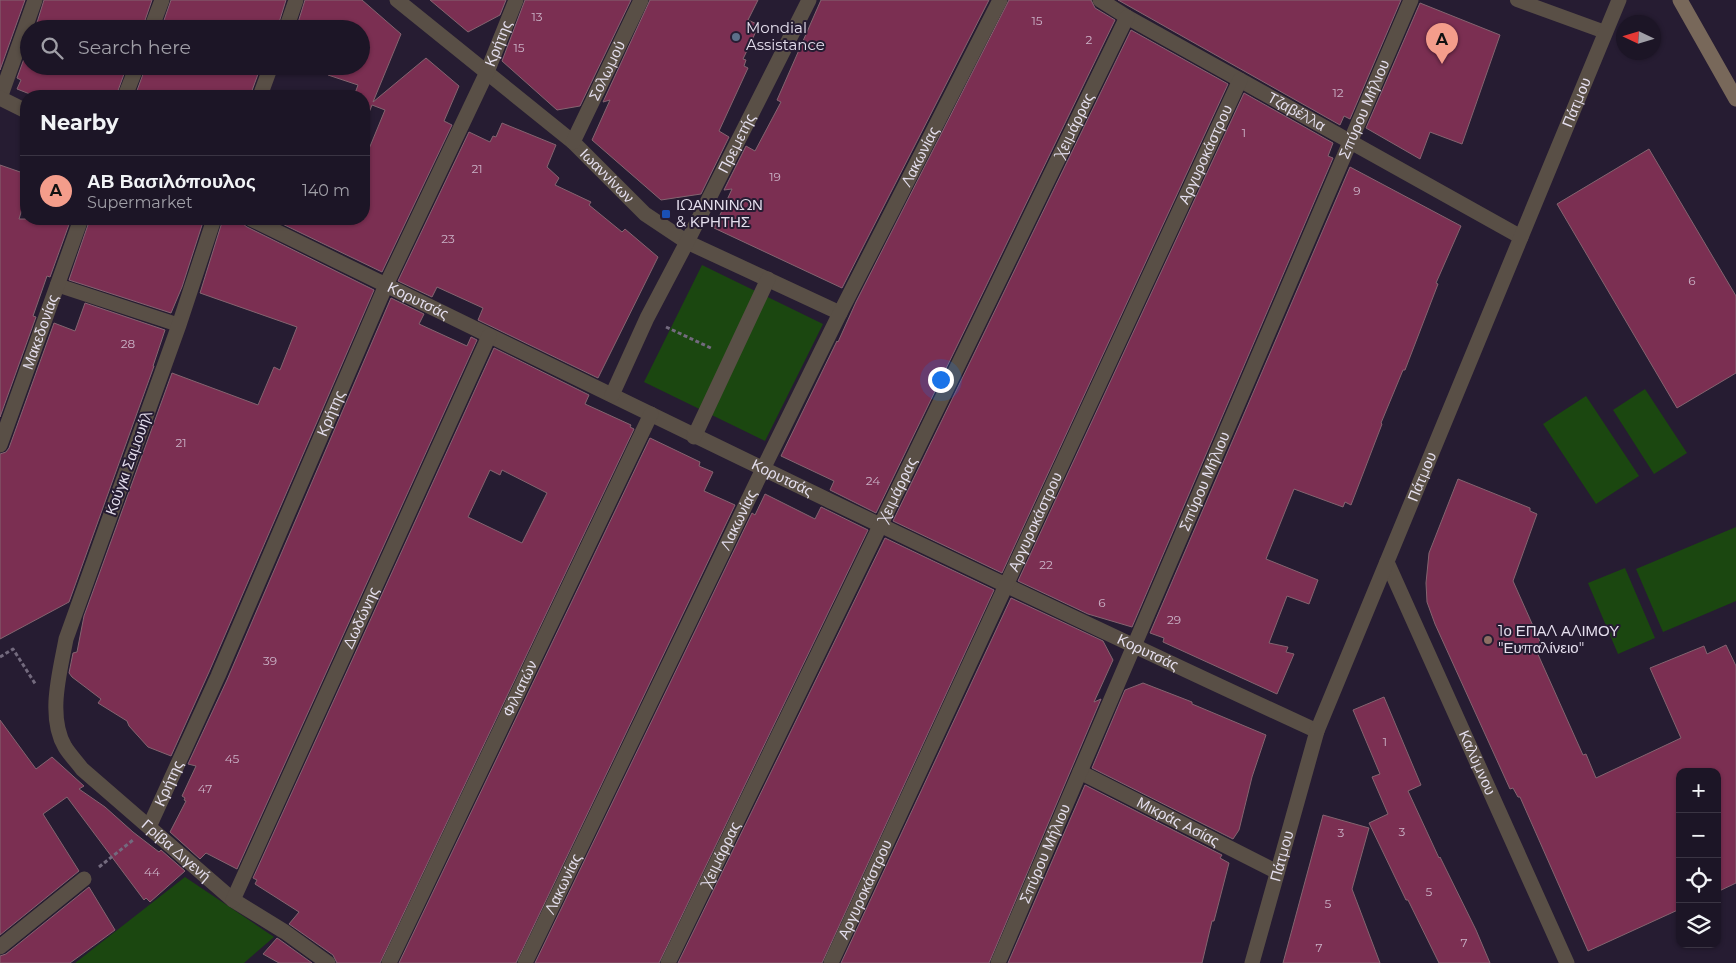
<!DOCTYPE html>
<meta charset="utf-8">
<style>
body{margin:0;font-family:Montserrat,sans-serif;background:#292232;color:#f1f3f6}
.controls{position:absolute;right:15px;bottom:15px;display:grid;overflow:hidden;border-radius:10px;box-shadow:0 1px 4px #0004}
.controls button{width:45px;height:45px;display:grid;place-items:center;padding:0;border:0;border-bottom:1px solid #3a3443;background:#1c1526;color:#f1f3f6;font:25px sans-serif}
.compass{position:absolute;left:1616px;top:15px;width:45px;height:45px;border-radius:50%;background:#1c1526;box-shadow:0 1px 4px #0004;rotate:274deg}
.you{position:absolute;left:940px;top:379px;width:18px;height:18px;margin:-12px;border:4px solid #fff;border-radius:50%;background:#1a73e8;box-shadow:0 0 0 8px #1a73e833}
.badge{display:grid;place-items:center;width:32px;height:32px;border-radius:50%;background:#f49d8b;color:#111;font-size:16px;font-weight:700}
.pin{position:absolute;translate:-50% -41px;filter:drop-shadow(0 1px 2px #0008)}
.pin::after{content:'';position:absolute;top:26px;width:18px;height:15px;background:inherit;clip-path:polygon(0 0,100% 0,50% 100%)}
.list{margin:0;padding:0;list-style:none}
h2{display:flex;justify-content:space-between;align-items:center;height:65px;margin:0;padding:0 20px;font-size:21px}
h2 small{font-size:16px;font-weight:400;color:#a09fa7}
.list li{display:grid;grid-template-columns:32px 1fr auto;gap:15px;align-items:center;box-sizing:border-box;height:70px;padding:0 20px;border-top:1px solid #3a3443}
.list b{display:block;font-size:19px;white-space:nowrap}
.list p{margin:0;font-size:16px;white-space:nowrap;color:#a09fa7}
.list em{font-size:16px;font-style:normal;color:#a09fa7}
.icon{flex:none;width:28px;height:28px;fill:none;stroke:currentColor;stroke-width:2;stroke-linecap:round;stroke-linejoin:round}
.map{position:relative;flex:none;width:1736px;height:963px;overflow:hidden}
.search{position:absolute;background:#1c1526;box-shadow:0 1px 4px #0004;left:20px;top:20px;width:350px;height:55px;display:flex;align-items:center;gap:12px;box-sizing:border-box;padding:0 18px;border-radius:28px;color:#a09fa7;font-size:19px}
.panel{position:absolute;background:#1c1526;box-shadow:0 1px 4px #0004;left:20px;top:90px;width:350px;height:135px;border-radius:20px}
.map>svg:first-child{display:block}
.green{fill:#1b4710}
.building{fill:#7b2f52;stroke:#846470;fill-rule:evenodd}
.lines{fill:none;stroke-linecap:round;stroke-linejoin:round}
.path{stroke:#736a7e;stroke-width:3;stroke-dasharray:4 2.5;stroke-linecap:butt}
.lane{stroke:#594f46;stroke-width:14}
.street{stroke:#594f46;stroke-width:15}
.secondary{stroke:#78685a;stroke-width:15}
.service-dot{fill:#5c6f8a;stroke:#261c32;stroke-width:2}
.transit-dot{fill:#1a4fb4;stroke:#261c32;stroke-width:2}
.education-dot{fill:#8d6e63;stroke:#261c32;stroke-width:2}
.labels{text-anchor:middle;stroke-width:4;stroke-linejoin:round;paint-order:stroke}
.number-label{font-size:12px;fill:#cab2c6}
.poi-label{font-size:15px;fill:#e4deed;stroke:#261c32;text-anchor:start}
.street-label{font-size:15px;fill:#e4deed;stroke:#261c32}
</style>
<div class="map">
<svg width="1736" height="963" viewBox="0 0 1736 963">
<rect width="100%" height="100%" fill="#261c32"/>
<path class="green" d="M 702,265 L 823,324 L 765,441 L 644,382 Z
M 1645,389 L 1687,453 L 1654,474 L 1613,410 Z
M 1586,396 L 1639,476 L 1596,504 L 1543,424 Z
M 1736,527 L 1736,601 L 1663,632 L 1636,569 Z
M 1625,568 L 1655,638 L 1618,654 L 1588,583 Z
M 185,877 L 274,937 L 244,963 L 75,963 Z"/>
<path class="building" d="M 0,0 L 25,0 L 0,70 Z
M 44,0 L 152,0 L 142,29 L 35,29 Z
M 171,0 L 286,0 L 277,29 L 161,29 Z
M 305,0 L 362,0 L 401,34 L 373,102 L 426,58 L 459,86 L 444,121 L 452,125 L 382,272 L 272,219 L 364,219 L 364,161 L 385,110 L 372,105 L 364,125 L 364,96 L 354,96 L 358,85 L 328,75 L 331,68 L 324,66 L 361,66 L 361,29 L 296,29 Z
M 430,0 L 506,0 L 500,15 L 468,32 Z
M 525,0 L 631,0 L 580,106 L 557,110 L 502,61 Z
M 650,0 L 758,0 L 748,20 L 759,25 L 743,59 L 746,60 L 744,66 L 748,68 L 719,131 L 729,137 L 701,194 L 661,200 L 592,140 L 610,100 L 603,102 Z
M 821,0 L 989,0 L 842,288 L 714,228 L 732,189 L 724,190 L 746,146 L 755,151 L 781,102 L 777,100 Z
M 1009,0 L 1091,0 L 1095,8 L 1115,20 L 876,513 L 830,490 L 834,481 L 781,456 L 837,341 L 838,342 L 856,302 Z
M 1118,0 L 1401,0 L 1350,119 L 1344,116 L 1340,125 Z
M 1420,3 L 1500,35 L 1462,144 L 1430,132 L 1420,159 L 1366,128 Z
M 1131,30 L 1228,84 L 1002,573 L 893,521 Z
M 29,45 L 29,66 L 127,66 L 116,96 L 35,96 L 17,89 L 21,80 L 17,78 Z
M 146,66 L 261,66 L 250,96 L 135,96 Z
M 1244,93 L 1333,143 L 1328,156 L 1333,158 L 1132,627 L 1088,614 L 1018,581 Z
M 502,123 L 556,145 L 547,167 L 559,178 L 555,185 L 591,202 L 589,205 L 622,232 L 625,229 L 658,257 L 598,378 L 478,320 L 483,308 L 437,287 L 432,297 L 398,281 L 469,132 L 490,142 L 493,136 L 496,137 Z
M 1649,149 L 1736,296 L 1736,373 L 1677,408 L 1557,204 Z
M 0,165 L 26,174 L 26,196 L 19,219 L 71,219 L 50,277 L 47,276 L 33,316 L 36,317 L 0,417 Z
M 1350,167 L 1461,226 L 1436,283 L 1438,284 L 1405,370 L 1403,370 L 1381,423 L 1382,424 L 1351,505 L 1345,502 L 1343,507 L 1294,489 L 1266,559 L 1318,580 L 1309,604 L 1287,596 L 1269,643 L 1288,647 L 1286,652 L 1294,654 L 1277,694 L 1163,642 L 1164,638 L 1150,633 Z
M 90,219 L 204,219 L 182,287 L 171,313 L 69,280 Z
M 223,219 L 242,219 L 243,224 L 247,227 L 374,290 L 209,672 L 171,756 L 148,747 L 129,726 L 127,721 L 98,703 L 101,699 L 72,677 L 69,673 L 73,653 L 77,652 L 84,616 L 172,373 L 258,405 L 274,367 L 280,370 L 297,327 L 200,293 Z
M 391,298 L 424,314 L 419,324 L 467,346 L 471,337 L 477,340 L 237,869 L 206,853 L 200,859 L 170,832 L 186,801 L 184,800 L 185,798 L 182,796 L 196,766 L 188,764 L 227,680 Z
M 85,303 L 165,330 L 153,366 L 154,366 L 69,602 L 0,639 L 0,454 L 6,452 L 9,448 L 54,323 L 75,331 Z
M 494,348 L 589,395 L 585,404 L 631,425 L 630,427 L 634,429 L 380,963 L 337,963 L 333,955 L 289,924 L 299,912 L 255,884 L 257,880 L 253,878 ZM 490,470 L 500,475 L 502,470 L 547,493 L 522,543 L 468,517 Z
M 650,438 L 700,462 L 699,466 L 713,472 L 704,491 L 735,505 L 516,963 L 399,963 Z
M 1458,479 L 1530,508 L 1530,511 L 1537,514 L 1513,581 L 1542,646 L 1536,650 L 1583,755 L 1586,754 L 1596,778 L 1681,738 L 1650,668 L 1704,646 L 1707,654 L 1726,645 L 1736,666 L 1736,883 L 1717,892 L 1717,772 L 1680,772 L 1680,909 L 1588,951 L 1520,797 L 1518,797 L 1513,788 L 1510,789 L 1435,624 L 1427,602 L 1426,583 L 1429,553 Z
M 765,494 L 815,519 L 821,507 L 868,530 L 659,963 L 535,963 L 752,513 L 755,515 Z
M 885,538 L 994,590 L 822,963 L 678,963 Z
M 1011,598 L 1103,641 L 1113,660 L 1094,702 L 1101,699 L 989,963 L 841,963 Z
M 1143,683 L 1192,702 L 1192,704 L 1266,735 L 1252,777 L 1239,830 L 1233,839 L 1092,768 L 1125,690 Z
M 1384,697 L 1421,785 L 1408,791 L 1439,858 L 1440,857 L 1476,930 L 1490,963 L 1439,963 L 1408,900 L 1406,900 L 1369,823 L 1388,814 L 1372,777 L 1380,774 L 1353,710 Z
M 0,720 L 36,769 L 52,757 L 84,786 L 79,789 L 105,807 L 133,832 L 159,852 L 161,850 L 185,871 L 150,902 L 146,898 L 144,900 L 67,797 L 43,814 L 79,871 L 0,935 Z
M 1085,785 L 1222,855 L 1220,858 L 1229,863 L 1214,921 L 1212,921 L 1202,963 L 1008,963 Z
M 1323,815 L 1369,828 L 1352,889 L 1380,963 L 1283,963 Z
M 89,887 L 115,930 L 70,963 L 0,963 L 0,956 L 6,954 Z
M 277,938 L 280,940 L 312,963 L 279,963 L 263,954 Z"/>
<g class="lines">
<path class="path" d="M 666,327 L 713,349
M 0,657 L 13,649 L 36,685
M 99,867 L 133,840"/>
<path class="lane" d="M 1517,0 L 1605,32
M 57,285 L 179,325"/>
<g class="street">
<path id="s1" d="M 397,0 L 573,142 L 645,214 L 687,242 L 840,313"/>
<path id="s2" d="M 1100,0 L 1127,17 L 1521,237"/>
<path d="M 151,29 L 162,0"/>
<path d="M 286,29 L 296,0"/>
<path d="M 125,96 L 137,66"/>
<path d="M 260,96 L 271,66"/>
<path d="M 0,98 L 35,0"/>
<path d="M 0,98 L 26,111"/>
<path id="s3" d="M 573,142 L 641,0"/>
<path id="s4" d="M 214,219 L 179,325 L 66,639 C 60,672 47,716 65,747 C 70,755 77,762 82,769 L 233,900 L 285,932 L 328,963"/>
<path id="s5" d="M 251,219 C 605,392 959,566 1317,731"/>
<path id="s6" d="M 612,395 L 647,318 L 687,242 L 809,0"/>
<path d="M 694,437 L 768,279"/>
<path id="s7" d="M 0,445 L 81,219"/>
<path id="s8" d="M 1387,562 L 1567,963"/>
<path id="s9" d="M 1080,772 L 1277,872"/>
<path id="s10" d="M 149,827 L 218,676 L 386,285 L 487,72 L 516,0"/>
<path id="s11" d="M 233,900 L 489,336"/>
<path d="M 0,947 L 84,879"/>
<path id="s12" d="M 389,963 L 651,414"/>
<path id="s13" d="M 525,963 L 763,469 L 840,313 L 1000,0"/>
<path id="s14" d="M 668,963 L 1127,17"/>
<path id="s15" d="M 831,963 L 1240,80"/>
<path id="s16" d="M 998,963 L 1411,0"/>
<path id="s17" d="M 1252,963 L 1317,731 L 1619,0"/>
</g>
<path class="secondary" d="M 1680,0 L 1736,99"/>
</g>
<circle class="service-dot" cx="736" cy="37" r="5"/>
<rect class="transit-dot" x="661" y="209" width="10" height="10" rx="2.5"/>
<circle class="education-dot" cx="1488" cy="640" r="5"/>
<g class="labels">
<g class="number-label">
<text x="537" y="21">13</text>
<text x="1037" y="25">15</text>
<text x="1089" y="44">2</text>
<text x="519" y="52">15</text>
<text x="1338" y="97">12</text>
<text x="1244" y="137">1</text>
<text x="477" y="173">21</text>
<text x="775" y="181">19</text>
<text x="1357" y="195">9</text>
<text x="448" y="243">23</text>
<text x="1692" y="285">6</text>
<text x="128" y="348">28</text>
<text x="181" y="447">21</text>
<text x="873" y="485">24</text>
<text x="1046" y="569">22</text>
<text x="1102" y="607">6</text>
<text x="1174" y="624">29</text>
<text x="270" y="665">39</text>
<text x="1385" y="746">1</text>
<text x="232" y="763">45</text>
<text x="205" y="793">47</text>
<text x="1402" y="836">3</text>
<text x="1341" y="837">3</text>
<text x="152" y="876">44</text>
<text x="1429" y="896">5</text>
<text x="1328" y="908">5</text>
<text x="1464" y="947">7</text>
<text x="1319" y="952">7</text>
</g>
<g class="poi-label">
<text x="746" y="33">Mondial<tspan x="746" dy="17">Assistance</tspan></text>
<text x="676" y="210">ΙΩΑΝΝΙΝΩΝ<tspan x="676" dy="17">&amp; ΚΡΗΤΗΣ</tspan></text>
<text x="1498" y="636">1ο ΕΠΑΛ ΑΛΙΜΟΥ<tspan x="1498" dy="17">"Ευπαλίνειο"</tspan></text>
</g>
<g class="street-label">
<text dy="5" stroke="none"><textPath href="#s10" startOffset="858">Κρήτης</textPath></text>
<text dy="5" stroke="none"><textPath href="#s3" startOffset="79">Σολωμού</textPath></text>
<text dy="5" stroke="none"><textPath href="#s17" startOffset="921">Πάτμου</textPath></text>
<text dy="5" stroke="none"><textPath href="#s16" startOffset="929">Σπύρου Μήλιου</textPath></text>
<text dy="5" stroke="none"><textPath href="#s2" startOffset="226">Τζαβέλλα</textPath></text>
<text dy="5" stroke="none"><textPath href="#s14" startOffset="931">Χειμάρρας</textPath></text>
<text dy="5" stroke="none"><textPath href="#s6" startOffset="281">Πρεμετής</textPath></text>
<text dy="5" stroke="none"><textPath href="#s15" startOffset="891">Αργυροκάστρου</textPath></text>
<text dy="5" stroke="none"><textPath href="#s13" startOffset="898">Λακωνίας</textPath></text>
<text dy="5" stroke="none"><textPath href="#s1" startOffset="274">Ιωαννίνων</textPath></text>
<text dy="5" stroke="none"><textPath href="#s5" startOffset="186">Κορυτσάς</textPath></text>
<text dy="5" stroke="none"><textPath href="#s7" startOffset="120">Μακεδονίας</textPath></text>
<text dy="5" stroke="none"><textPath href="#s10" startOffset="452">Κρήτης</textPath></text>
<text transform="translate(129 463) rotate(-70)" y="5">Κούγκι Σαμουήλ</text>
<text dy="5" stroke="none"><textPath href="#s17" startOffset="516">Πάτμου</textPath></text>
<text dy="5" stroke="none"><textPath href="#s5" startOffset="591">Κορυτσάς</textPath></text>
<text dy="5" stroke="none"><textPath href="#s16" startOffset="524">Σπύρου Μήλιου</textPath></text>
<text dy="5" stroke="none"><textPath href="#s14" startOffset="526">Χειμάρρας</textPath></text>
<text dy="5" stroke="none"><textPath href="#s13" startOffset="492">Λακωνίας</textPath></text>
<text dy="5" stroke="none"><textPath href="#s15" startOffset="486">Αργυροκάστρου</textPath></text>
<text dy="5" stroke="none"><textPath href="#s11" startOffset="310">Δωδώνης</textPath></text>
<text dy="5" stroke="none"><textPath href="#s5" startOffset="996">Κορυτσάς</textPath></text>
<text dy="5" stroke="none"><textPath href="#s12" startOffset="304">Φιλιατών</textPath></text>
<text dy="5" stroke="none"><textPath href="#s8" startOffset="220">Καλύμνου</textPath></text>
<text dy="5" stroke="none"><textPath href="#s10" startOffset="48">Κρήτης</textPath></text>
<text dy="5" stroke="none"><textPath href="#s9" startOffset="110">Μικράς Ασίας</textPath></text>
<text dy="5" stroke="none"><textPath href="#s4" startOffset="708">Γρίβα Διγενή</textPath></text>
<text dy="5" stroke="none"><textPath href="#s14" startOffset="121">Χειμάρρας</textPath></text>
<text dy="5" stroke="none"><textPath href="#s16" startOffset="119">Σπύρου Μήλιου</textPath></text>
<text dy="5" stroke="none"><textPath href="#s17" startOffset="111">Πάτμου</textPath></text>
<text dy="5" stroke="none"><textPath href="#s13" startOffset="88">Λακωνίας</textPath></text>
<text dy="5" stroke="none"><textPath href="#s15" startOffset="81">Αργυροκάστρου</textPath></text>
</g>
</g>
</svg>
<div class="controls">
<button>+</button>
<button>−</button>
<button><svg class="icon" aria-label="locate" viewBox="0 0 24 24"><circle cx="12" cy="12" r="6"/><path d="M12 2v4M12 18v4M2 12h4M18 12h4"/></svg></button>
<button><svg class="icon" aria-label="layers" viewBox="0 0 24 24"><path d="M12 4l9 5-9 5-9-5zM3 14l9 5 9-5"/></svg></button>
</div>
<svg class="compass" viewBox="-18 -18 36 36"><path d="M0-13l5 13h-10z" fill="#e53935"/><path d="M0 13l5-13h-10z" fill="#a09fa7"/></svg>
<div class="you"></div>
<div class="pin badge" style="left:1442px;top:64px">A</div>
<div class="search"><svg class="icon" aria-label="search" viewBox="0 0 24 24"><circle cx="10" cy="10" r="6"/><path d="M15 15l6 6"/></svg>Search here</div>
<section class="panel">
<h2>Nearby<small></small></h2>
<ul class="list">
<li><span class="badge">A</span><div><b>ΑΒ Βασιλόπουλος</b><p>Supermarket</p></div><em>140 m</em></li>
</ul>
</section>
</div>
